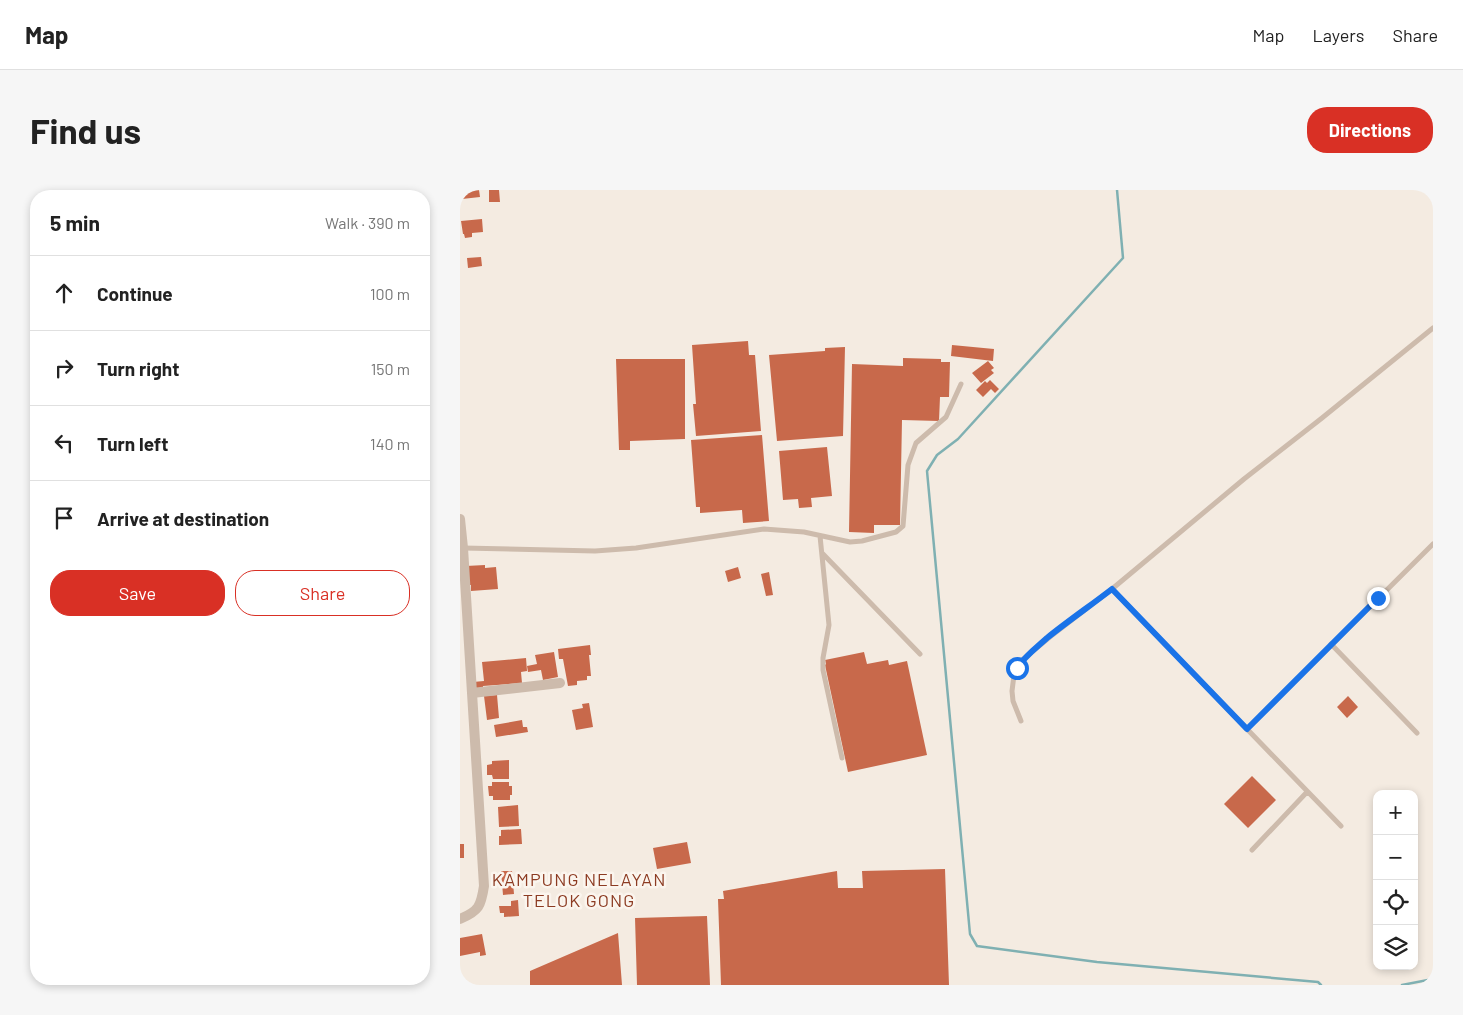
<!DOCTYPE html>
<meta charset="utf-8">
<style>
body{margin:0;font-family:Barlow,sans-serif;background:#f6f6f6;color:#222}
.controls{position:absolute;right:15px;bottom:15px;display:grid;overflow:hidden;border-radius:10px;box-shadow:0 2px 8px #0003}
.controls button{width:45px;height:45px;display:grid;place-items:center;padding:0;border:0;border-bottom:1px solid #e0e0e0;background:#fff;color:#222;font:25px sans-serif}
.stop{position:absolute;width:15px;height:15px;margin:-11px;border:4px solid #1a73e8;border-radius:50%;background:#fff}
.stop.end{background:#1a73e8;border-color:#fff;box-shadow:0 1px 5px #0008}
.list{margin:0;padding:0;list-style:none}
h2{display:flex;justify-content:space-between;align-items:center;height:65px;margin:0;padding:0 20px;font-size:21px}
h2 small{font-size:16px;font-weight:400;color:#767676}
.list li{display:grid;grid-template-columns:32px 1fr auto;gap:15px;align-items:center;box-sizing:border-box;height:75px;padding:0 20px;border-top:1px solid #e0e0e0}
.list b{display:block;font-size:19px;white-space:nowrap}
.list em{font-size:16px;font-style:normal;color:#767676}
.actions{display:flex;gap:10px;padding:15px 20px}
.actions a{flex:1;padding:11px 0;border:1px solid #d93025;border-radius:20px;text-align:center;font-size:18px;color:#d93025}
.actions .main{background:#d93025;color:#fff}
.icon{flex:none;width:28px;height:28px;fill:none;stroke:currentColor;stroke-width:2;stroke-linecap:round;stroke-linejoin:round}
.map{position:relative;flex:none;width:973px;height:795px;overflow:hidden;border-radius:20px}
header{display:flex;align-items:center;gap:30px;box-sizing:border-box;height:70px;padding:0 25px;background:#fff;border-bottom:1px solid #e0e0e0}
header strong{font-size:24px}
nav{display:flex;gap:28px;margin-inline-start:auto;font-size:18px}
.intro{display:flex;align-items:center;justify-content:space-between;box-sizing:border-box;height:120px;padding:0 30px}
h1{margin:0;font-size:35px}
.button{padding:12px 22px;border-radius:20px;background:#d93025;color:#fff;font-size:18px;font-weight:700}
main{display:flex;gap:30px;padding:0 30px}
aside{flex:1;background:#fff;border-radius:20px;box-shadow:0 2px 8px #0003}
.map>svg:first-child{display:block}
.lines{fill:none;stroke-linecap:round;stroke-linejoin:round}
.stream{stroke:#7fb0b2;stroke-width:2.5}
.building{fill:#c8694b}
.service{stroke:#cdbbac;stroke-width:5}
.minor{stroke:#cdbbac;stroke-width:10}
.route{stroke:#1a73e8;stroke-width:6}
.labels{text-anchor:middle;stroke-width:5;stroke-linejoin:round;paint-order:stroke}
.quarter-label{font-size:18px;letter-spacing:1px;fill:#8c3b22;stroke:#fbf5ee}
</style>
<header>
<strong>Map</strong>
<nav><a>Map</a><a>Layers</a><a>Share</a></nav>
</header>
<div class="intro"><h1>Find us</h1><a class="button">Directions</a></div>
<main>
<aside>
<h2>5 min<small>Walk · 390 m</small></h2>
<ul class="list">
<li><svg class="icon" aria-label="ahead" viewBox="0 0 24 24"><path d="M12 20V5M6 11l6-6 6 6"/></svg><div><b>Continue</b></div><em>100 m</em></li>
<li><svg class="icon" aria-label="right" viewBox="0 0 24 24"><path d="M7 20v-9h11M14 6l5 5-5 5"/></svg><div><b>Turn right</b></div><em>150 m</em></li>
<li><svg class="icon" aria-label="left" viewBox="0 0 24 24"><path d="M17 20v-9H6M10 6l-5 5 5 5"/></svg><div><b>Turn left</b></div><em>140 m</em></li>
<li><svg class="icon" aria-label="arrive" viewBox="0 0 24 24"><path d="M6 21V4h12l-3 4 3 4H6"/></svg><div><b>Arrive at destination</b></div></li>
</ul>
<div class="actions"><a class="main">Save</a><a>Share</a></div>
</aside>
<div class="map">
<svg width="973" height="795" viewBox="0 0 973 795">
<rect width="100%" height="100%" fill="#f4ebe1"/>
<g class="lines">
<path class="stream" d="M 657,0 L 663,68 L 498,249 L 477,265 L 467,281 L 510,744 L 517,756 L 637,772 L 858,792 L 861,795
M 942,795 L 973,789"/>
</g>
<path class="building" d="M 0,0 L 19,0 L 20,7 L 2,9 L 2,4 L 0,5 Z
M 29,0 L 39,0 L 40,12 L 29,12 Z
M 22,29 L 23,42 L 12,43 L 12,47 L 5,48 L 4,44 L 3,44 L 1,31 Z
M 21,67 L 22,76 L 8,78 L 7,68 Z
M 288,151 L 289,165 L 295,165 L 301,241 L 236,246 L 233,214 L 236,214 L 232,155 Z
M 492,155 L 534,159 L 533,171 L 491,166 Z
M 385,157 L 383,246 L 317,251 L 309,165 L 365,161 L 365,158 Z
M 443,168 L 481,169 L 481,172 L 490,172 L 489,207 L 480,207 L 479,231 L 442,230 L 440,335 L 414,335 L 414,343 L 389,342 L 392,174 L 443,176 Z
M 156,169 L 225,169 L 225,249 L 170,251 L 170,260 L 159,260 Z
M 528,171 L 534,178 L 531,180 L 534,183 L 521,193 L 512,183 Z
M 530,190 L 539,199 L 535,203 L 531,199 L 523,207 L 516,200 L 525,191 L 527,193 Z
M 302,245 L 309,331 L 283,333 L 282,320 L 240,323 L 240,317 L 236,317 L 231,250 Z
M 367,257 L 372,306 L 351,308 L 352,317 L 339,318 L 338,309 L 323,310 L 319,261 Z
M 25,375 L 25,378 L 36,377 L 38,399 L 11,401 L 11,395 L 7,395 L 6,376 Z
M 278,377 L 281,388 L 268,392 L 265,381 Z
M 309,382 L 313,405 L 306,406 L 301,384 Z
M 130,455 L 131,465 L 129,465 L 131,486 L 127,486 L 127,490 L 117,491 L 117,495 L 108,496 L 103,469 L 99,469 L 98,459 Z
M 94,462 L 98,487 L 83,490 L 81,480 L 68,482 L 67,476 L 77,474 L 75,465 Z
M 404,462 L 407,474 L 428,470 L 429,475 L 447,471 L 467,565 L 388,582 L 365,475 L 366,474 L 365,470 Z
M 66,468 L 67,481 L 61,482 L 62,493 L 23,496 L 23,499 L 14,500 L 13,492 L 24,491 L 22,472 Z
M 37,505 L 39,528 L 27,530 L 24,506 Z
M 888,506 L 898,517 L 887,528 L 877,517 Z
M 129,513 L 133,537 L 116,540 L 112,520 L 123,518 L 122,514 Z
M 62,530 L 63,537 L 67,537 L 68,542 L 36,547 L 34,535 Z
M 49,570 L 49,589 L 33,589 L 32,585 L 27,585 L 27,575 L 32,574 L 32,571 Z
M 792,586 L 816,610 L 788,638 L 764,614 Z
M 32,592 L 49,592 L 49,596 L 52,596 L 52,605 L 50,605 L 50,610 L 33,610 L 33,606 L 29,606 L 28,596 L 32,596 Z
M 58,615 L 59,636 L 39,637 L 38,617 Z
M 61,639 L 62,654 L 39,655 L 39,646 L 41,646 L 41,640 Z
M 227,652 L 231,673 L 197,679 L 193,658 Z
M 0,654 L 4,654 L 4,668 L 0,668 Z
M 485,679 L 489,795 L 261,795 L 258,709 L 264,709 L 263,701 L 377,681 L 378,698 L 403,698 L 402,681 Z
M 41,681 L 52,681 L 54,704 L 43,705 Z
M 58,710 L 59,726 L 44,727 L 44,723 L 40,723 L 39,716 L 51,716 L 51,711 Z
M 247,726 L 250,795 L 177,795 L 175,728 Z
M 158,743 L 162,795 L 70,795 L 70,781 Z
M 22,744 L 26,765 L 20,766 L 20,762 L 0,766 L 0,748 Z"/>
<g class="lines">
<path class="service" d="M 360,346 L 369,435 L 363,468 L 363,480 L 382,568
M 3,358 L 135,361 L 176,358 L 304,339 L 344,342 L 390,352 L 402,351 L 436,342 L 443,336 L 448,275 L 456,253 L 486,227 L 501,194
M 363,364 L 460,464
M 871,454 L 957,543
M 561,531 L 553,511 L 552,501 L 554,485 L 561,471 L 591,446 L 652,399
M 787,539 L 652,399 L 784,289 L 862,228 L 973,138
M 881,636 L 787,539 L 973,354
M 792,660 L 847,602"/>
<path class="minor" d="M 0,329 L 3,358 L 24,696 C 21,716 19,721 0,729
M 12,503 L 100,493"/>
</g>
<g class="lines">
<path class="route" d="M 557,478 C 565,466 576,458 587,448 C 608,431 630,416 652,399 L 787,539 L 918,408"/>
</g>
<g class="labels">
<g class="quarter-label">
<text x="119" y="696">KAMPUNG NELAYAN<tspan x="119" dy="21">TELOK GONG</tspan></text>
</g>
</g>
</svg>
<div class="controls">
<button>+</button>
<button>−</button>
<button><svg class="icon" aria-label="locate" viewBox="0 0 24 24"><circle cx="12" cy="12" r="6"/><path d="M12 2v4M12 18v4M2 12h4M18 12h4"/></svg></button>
<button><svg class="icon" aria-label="layers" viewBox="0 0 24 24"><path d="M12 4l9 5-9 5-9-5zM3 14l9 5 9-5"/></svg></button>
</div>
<div class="stop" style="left:557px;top:478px"></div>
<div class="stop end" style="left:918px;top:408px"></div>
</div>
</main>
